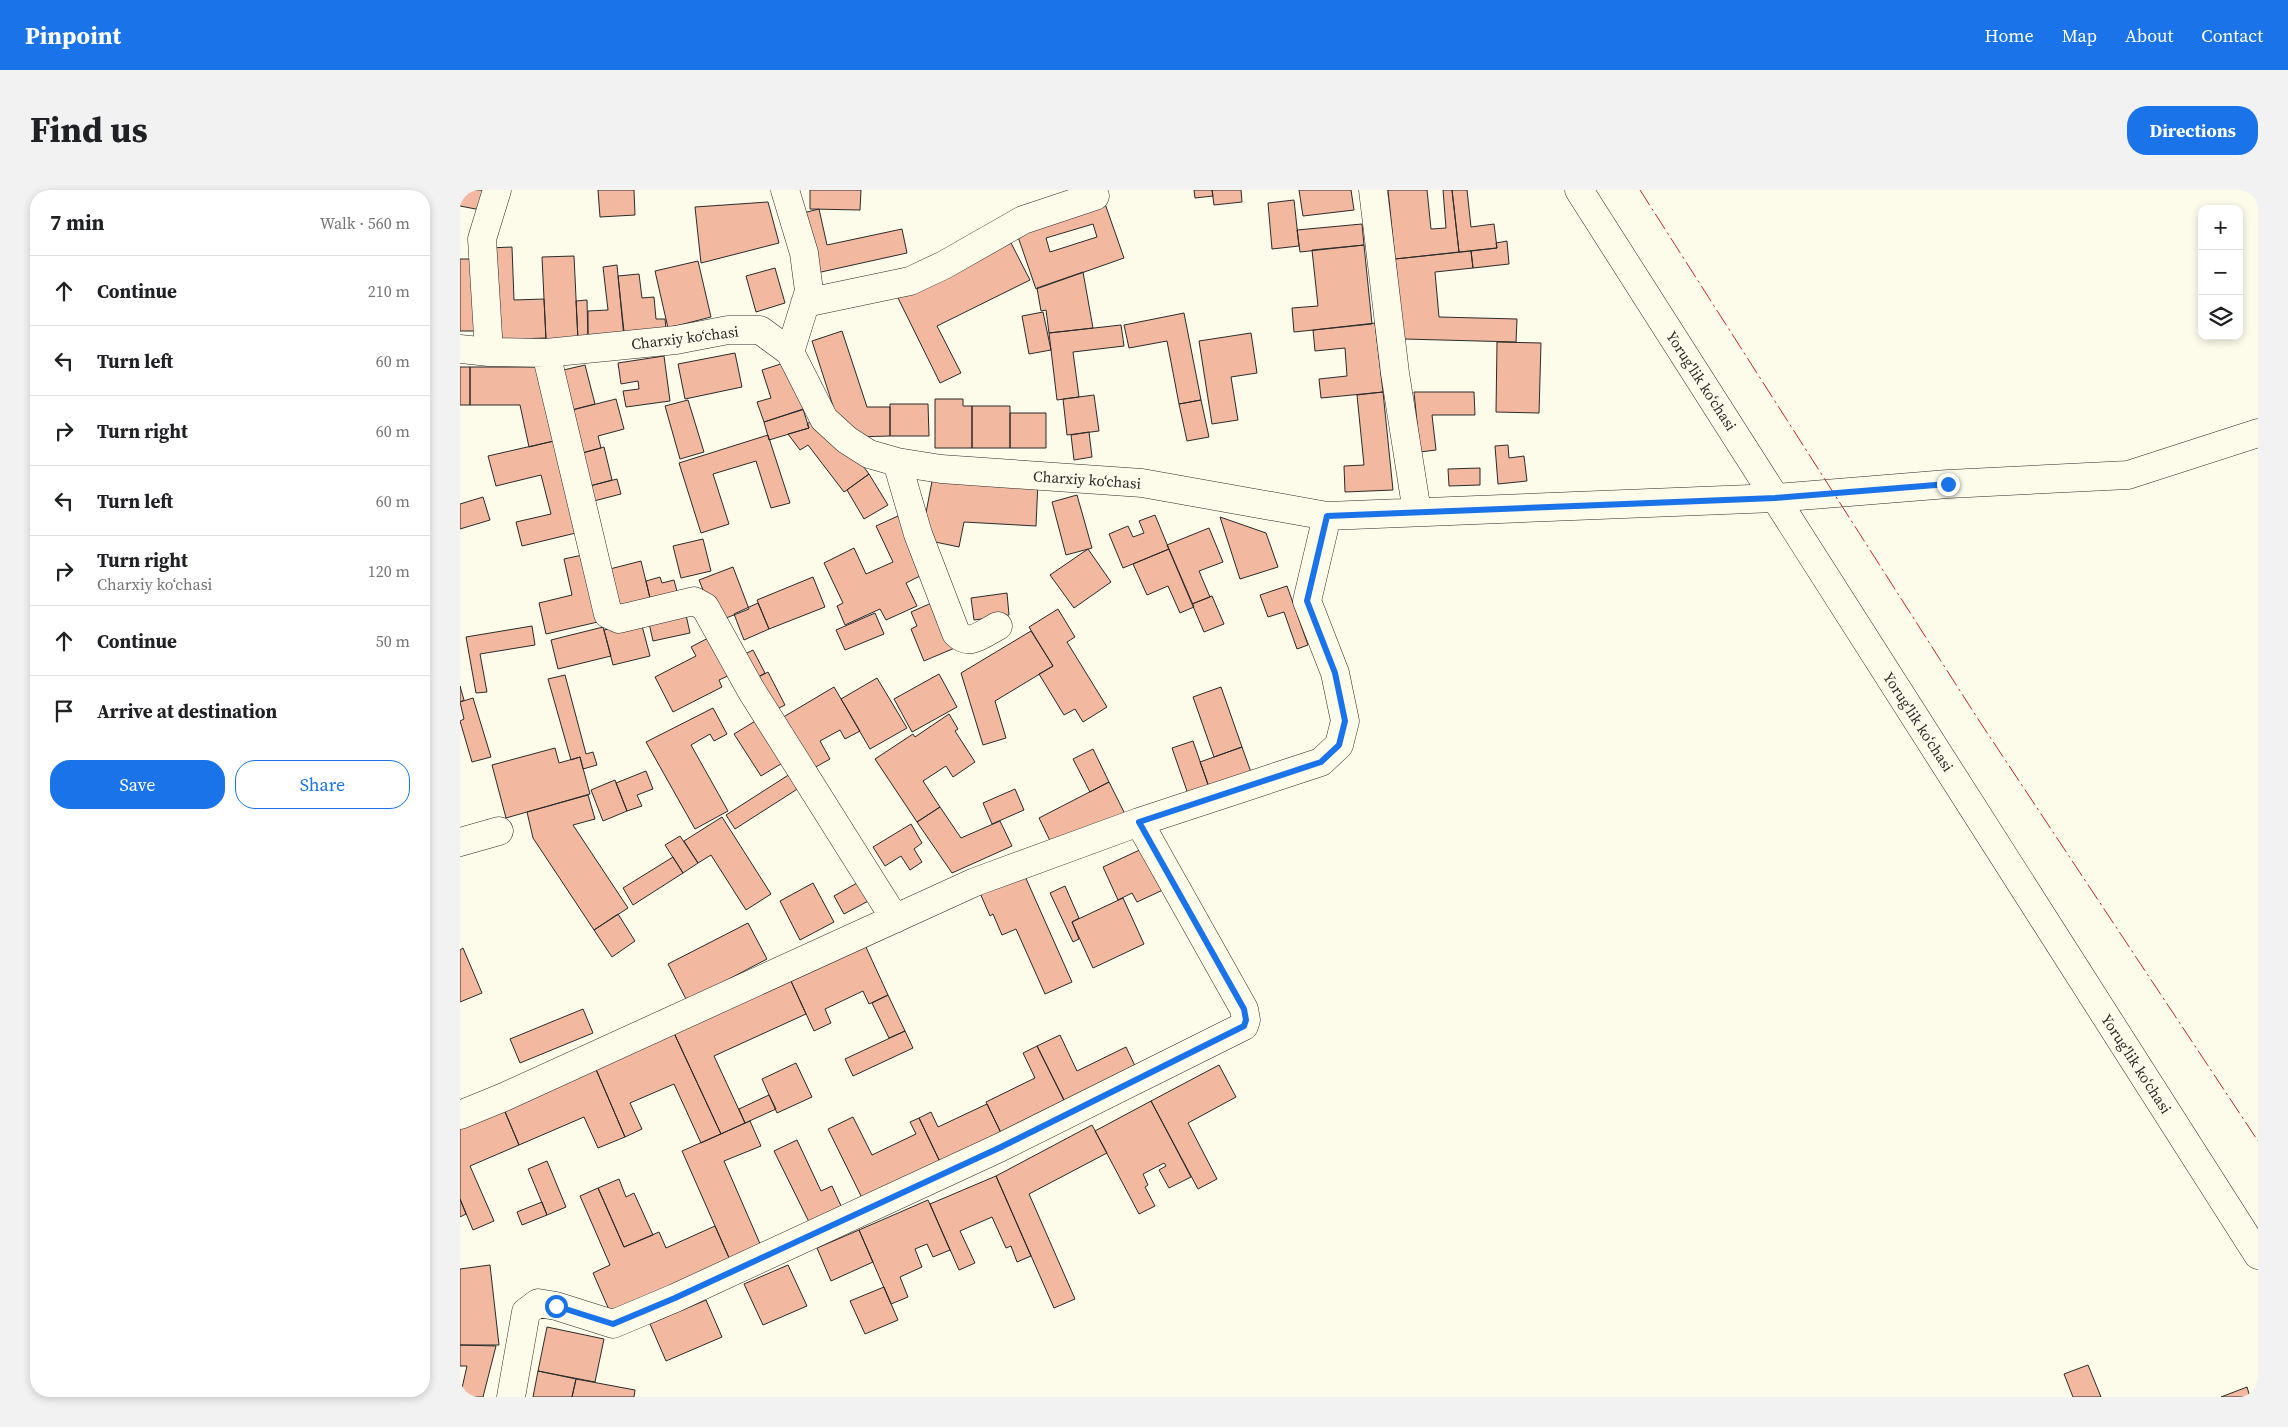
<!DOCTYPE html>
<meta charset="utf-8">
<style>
body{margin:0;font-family:"Source Serif 4",serif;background:#f2f2f2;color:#202124}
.controls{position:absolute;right:15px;top:15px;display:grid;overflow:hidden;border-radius:10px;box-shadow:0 2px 8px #0003}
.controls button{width:45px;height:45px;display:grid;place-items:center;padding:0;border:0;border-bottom:1px solid #e0e0e0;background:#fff;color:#202124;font:25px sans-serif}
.stop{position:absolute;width:15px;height:15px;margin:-11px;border:4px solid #1a73e8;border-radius:50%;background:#fff}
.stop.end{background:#1a73e8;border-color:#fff;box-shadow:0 1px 5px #0008}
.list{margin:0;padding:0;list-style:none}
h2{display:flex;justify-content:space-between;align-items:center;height:65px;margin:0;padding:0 20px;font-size:21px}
h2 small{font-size:16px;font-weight:400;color:#757577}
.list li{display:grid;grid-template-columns:32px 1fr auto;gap:15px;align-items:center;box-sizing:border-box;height:70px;padding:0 20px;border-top:1px solid #e0e0e0}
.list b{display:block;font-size:19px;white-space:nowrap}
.list p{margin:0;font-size:16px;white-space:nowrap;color:#757577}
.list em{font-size:16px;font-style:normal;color:#757577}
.actions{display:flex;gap:10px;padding:15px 20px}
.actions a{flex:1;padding:11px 0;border:1px solid #1a73e8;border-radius:20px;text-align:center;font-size:18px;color:#1a73e8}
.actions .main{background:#1a73e8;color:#fff}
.icon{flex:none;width:28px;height:28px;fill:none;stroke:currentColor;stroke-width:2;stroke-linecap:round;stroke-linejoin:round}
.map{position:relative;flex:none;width:1798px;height:1207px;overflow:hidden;border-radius:20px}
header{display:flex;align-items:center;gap:30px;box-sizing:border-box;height:70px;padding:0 25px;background:#1a73e8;color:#fff}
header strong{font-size:24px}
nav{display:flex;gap:28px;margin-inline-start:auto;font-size:18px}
.intro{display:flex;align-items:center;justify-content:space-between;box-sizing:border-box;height:120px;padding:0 30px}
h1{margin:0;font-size:35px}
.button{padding:12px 22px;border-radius:20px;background:#1a73e8;color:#fff;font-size:18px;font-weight:700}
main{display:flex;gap:30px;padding:0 30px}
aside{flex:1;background:#fff;border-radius:20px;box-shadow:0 2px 8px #0003}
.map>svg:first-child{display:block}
.building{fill:#f2b8a0;stroke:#2b2b2b;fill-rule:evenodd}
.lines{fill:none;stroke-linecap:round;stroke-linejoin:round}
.minor-casing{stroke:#2b2b2b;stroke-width:29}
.major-casing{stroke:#2b2b2b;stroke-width:29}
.minor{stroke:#fdfbea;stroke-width:28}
.major{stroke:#fdfbea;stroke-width:28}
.power{stroke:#c62828;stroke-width:1;stroke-dasharray:18 4 2.5 4;stroke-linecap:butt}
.route{stroke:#1a73e8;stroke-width:6}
.labels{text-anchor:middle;stroke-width:4;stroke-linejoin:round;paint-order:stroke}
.street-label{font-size:15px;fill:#2b2b2b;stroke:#fdfbea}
</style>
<header>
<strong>Pinpoint</strong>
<nav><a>Home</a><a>Map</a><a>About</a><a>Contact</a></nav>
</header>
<div class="intro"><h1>Find us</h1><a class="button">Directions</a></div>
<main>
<aside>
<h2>7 min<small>Walk · 560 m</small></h2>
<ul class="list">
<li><svg class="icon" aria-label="ahead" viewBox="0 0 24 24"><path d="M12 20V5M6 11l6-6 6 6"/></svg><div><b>Continue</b></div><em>210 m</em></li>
<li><svg class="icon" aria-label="left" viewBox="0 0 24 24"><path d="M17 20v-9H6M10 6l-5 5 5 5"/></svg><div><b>Turn left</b></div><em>60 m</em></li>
<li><svg class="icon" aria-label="right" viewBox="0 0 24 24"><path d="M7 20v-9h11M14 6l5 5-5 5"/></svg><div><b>Turn right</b></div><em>60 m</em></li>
<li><svg class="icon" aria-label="left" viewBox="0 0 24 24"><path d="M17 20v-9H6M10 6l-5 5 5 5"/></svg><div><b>Turn left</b></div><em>60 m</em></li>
<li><svg class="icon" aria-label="right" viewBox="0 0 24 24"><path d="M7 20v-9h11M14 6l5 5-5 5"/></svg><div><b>Turn right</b><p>Charxiy koʻchasi</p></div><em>120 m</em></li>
<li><svg class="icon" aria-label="ahead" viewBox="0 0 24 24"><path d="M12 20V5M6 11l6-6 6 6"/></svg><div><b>Continue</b></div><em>50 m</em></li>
<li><svg class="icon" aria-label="arrive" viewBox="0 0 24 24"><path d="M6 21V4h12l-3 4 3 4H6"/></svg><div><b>Arrive at destination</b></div></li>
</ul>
<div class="actions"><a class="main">Save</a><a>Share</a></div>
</aside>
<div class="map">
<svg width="1798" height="1207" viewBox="0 0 1798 1207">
<rect width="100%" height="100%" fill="#fdfbea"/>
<path class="building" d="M 0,0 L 29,0 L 26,21 L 0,16 Z
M 138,0 L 174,0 L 175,25 L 140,27 Z
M 350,0 L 401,0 L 400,20 L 350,19 Z
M 734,0 L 752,0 L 753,6 L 735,8 Z
M 752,0 L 781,0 L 782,12 L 754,15 Z
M 839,0 L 891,0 L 894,20 L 843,26 Z
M 928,0 L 967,0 L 971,39 L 986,38 L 983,0 L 992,0 L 999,62 L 935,69 Z
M 992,0 L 1007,0 L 1011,37 L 1034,34 L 1037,58 L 999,62 Z
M 643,8 L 664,68 L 576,99 L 555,38 ZM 633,34 L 637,47 L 590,62 L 586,48 Z
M 834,10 L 839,56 L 812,59 L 808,13 Z
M 308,12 L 319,53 L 241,73 L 235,17 Z
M 359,19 L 367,55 L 442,39 L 447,63 L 352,84 L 339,24 Z
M 902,34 L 904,55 L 840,62 L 837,40 Z
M 1047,51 L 1049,74 L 1013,78 L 1011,61 L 1037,58 L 1036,53 Z
M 551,53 L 570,90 L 477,136 L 501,183 L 480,193 L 438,108 Z
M 904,55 L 912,134 L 834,142 L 832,118 L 858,116 L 852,60 Z
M 52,57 L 54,110 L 84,109 L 86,148 L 33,150 L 29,58 Z
M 1011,61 L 1013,78 L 975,82 L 979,127 L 1057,129 L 1056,152 L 944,149 L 935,69 Z
M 114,66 L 118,150 L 86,151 L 82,67 Z
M 0,69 L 20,69 L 20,141 L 0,141 Z
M 238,71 L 251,127 L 208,138 L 195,81 Z
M 157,75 L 164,148 L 128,149 L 128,121 L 148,120 L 143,77 Z
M 315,78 L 325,113 L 296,122 L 286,86 Z
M 623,82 L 633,138 L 589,143 L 586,120 L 581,121 L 577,98 Z
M 179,84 L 182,108 L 194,107 L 196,129 L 205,129 L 207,147 L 165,151 L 158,86 Z
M 127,110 L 128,149 L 118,150 L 116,111 Z
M 583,122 L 591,160 L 569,164 L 562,126 Z
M 724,123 L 741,210 L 719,214 L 707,151 L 669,158 L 664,135 Z
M 915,133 L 923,202 L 861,208 L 859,189 L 887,186 L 885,158 L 855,161 L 853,140 Z
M 661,135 L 664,156 L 613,162 L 619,207 L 597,210 L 589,143 Z
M 382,141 L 407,217 L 430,217 L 430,246 L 394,247 L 374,219 L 352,151 Z
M 791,143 L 797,183 L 771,187 L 778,230 L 752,234 L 739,151 Z
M 1037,152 L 1081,153 L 1079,223 L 1036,222 Z
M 275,163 L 282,197 L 225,209 L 218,174 Z
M 204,166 L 210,211 L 166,217 L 163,201 L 179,199 L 178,191 L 161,194 L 158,173 Z
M 330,171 L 345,219 L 304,232 L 297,212 L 311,208 L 302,180 Z
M 125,175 L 135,214 L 104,222 L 95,182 Z
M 0,177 L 10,177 L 10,215 L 0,215 Z
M 10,177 L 81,177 L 98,250 L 69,257 L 60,215 L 10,215 Z
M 923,202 L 933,300 L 885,302 L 884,276 L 904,275 L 897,205 Z
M 954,202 L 1014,202 L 1015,225 L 972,225 L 976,260 L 960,262 Z
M 634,205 L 639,241 L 607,245 L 603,209 Z
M 156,209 L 164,239 L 138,246 L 141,258 L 115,265 L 104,222 Z
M 475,209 L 503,209 L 503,216 L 512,216 L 512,258 L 475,258 Z
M 228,210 L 244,262 L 220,269 L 205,216 Z
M 741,210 L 749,247 L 727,251 L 719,214 Z
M 430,214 L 468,214 L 469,246 L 430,246 Z
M 512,216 L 550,216 L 550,258 L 512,258 Z
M 343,219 L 349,238 L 309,250 L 304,232 Z
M 550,223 L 586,223 L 586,258 L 550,258 Z
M 355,228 L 392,261 L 409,284 L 384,302 L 348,255 L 340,260 L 328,244 L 349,238 L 347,234 Z
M 629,242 L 632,267 L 614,270 L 611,245 Z
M 308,245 L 330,313 L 311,318 L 296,271 L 253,284 L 269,334 L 241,343 L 219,273 Z
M 98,250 L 120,342 L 62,356 L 56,332 L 91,324 L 81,285 L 36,296 L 28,266 Z
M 1048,255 L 1049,268 L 1064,266 L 1067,291 L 1038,294 L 1035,256 Z
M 144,257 L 152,290 L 126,297 L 115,265 Z
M 1020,278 L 1020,295 L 989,296 L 988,279 Z
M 409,284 L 428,315 L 404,329 L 387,300 Z
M 473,286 L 578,292 L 576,336 L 504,332 L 499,357 L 461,349 Z
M 157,289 L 161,304 L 130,312 L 126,297 Z
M 617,305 L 632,358 L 606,365 L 592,312 Z
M 23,307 L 30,330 L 0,339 L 0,314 Z
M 695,325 L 709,359 L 663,378 L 649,344 L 668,336 L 673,347 L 684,343 L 679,331 Z
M 438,326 L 468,382 L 446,393 L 457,416 L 426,430 L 420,419 L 385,435 L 377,416 L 383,413 L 364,373 L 394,358 L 406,384 L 433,372 L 416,336 Z
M 760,327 L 806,343 L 818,377 L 780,389 Z
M 749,338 L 763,372 L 739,381 L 750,407 L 732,414 L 707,355 Z
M 243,349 L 251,381 L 221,388 L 213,356 Z
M 628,359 L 651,392 L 614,418 L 590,385 Z
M 709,359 L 734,417 L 720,423 L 708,396 L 687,405 L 673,374 Z
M 127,364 L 142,431 L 86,444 L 79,413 L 112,405 L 104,369 Z
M 181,371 L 190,408 L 156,417 L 146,380 Z
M 273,377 L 289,419 L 256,432 L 239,390 Z
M 200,387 L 202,393 L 214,390 L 219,409 L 190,408 L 186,391 Z
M 353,387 L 365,417 L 309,439 L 297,410 Z
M 827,396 L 848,455 L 837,459 L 824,422 L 808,427 L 800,405 Z
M 547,403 L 549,425 L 514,430 L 511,408 Z
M 752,406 L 764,434 L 744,442 L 732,414 Z
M 476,411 L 497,457 L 464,471 L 451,439 L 457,436 L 451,422 Z
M 298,413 L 309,439 L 284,450 L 274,424 Z
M 598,419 L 615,447 L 607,452 L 647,517 L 623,532 L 615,519 L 604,525 L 579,484 L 593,476 L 569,437 Z
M 415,423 L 424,444 L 385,460 L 376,440 Z
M 226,425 L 230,443 L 193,451 L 189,433 Z
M 181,432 L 190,466 L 153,475 L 144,440 Z
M 72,436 L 75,455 L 20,464 L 27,502 L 16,503 L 6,447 Z
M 143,437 L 151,466 L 98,479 L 91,450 Z
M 571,441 L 593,476 L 535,511 L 546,548 L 523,555 L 501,483 Z
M 252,446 L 272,484 L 259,490 L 262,497 L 213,522 L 195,487 L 236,466 L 231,457 Z
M 293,460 L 305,483 L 291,491 L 279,467 Z
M 308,482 L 325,515 L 309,523 L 291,491 Z
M 479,484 L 497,517 L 452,542 L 434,509 Z
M 105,485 L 126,564 L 133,562 L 137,575 L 123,579 L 120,567 L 111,570 L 88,489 Z
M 417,488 L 447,538 L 410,559 L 381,509 Z
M 0,496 L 4,510 L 0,512 Z
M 374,497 L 400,541 L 385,549 L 380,540 L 360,551 L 370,569 L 345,583 L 315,532 Z
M 761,497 L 782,557 L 754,567 L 733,507 Z
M 13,508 L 31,567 L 12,572 L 0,531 L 4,529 L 0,512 Z
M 253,518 L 267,544 L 254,551 L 250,544 L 231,555 L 268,621 L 235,639 L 186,552 Z
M 489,524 L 498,539 L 495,541 L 515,572 L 493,587 L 486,576 L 463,591 L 480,617 L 457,632 L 415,569 L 453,544 L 455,547 Z
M 297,530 L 324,572 L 301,586 L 274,544 Z
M 733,551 L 750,600 L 729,607 L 712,558 Z
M 782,557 L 792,585 L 750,600 L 740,572 Z
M 95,558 L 99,573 L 120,567 L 130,604 L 46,628 L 32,575 Z
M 633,559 L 649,592 L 630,602 L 613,569 Z
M 186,581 L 193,599 L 177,605 L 182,616 L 167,621 L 156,593 Z
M 330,584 L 339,598 L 275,639 L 266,625 Z
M 155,590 L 167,621 L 143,631 L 131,600 Z
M 649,592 L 668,630 L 594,659 L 579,628 Z
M 555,599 L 564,620 L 532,634 L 523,613 Z
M 128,605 L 135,629 L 113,635 L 168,718 L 134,740 L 73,648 L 67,622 Z
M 480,617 L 501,648 L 540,631 L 552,656 L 492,683 L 457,632 Z
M 262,627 L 311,704 L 286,720 L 251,665 L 238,673 L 224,651 Z
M 451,634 L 462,653 L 454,659 L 462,672 L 450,680 L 441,666 L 425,676 L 413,657 Z
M 220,646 L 238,673 L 223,683 L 205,655 Z
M 686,657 L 705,699 L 677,712 L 672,703 L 658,710 L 643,677 Z
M 213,667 L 223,683 L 173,715 L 163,698 Z
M 564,684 L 612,792 L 585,804 L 556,739 L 542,745 L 533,724 L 530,726 L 520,703 Z
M 404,689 L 414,708 L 384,724 L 374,706 Z
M 353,693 L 374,732 L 340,750 L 320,711 Z
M 605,696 L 619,728 L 612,732 L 619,749 L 613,752 L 590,703 Z
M 663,708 L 684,754 L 633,778 L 612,732 Z
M 158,724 L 175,751 L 152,767 L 134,740 Z
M 288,733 L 307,769 L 227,811 L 208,774 Z
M 405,755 L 428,805 L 409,814 L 403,801 L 365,819 L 371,833 L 354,841 L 330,789 Z
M 3,758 L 22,803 L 0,812 L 0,760 Z
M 330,789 L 346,824 L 254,866 L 285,933 L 261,944 L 214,843 Z
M 428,805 L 445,841 L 429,848 L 412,813 Z
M 123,819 L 133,843 L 60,873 L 50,849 Z
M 445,841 L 453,858 L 393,886 L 385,869 Z
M 214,843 L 261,944 L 241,953 L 214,894 L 170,913 L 182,939 L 165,947 L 135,877 Z
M 600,845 L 617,881 L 666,857 L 677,880 L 606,914 L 577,856 Z
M 577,856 L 606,914 L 542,945 L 526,912 L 575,888 L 563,863 Z
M 336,873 L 352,907 L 317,923 L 302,889 Z
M 759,875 L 776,907 L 728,933 L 757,989 L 738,999 L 691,911 Z
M 135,877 L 165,947 L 138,958 L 124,927 L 59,955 L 43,917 Z
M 309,905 L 316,919 L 285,933 L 279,919 Z
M 691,911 L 731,987 L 709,998 L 699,980 L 706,976 L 704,973 L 683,984 L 688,995 L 685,997 L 695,1016 L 679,1024 L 635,941 Z
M 527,914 L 542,945 L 481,974 L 459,928 L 471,922 L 478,937 Z
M 43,917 L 59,955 L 10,976 L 34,1031 L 13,1040 L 0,1009 L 0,936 Z
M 393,927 L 412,965 L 456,944 L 450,932 L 459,928 L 481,974 L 404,1012 L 368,939 Z
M 290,931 L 301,956 L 264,971 L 301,1056 L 270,1070 L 222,961 Z
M 632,935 L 647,963 L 569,1004 L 615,1109 L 594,1118 L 536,986 Z
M 337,950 L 361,1001 L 372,996 L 382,1018 L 350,1034 L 314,961 Z
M 87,971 L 106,1017 L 87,1025 L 68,979 Z
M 536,986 L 571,1066 L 557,1072 L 551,1056 L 546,1058 L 532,1027 L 500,1041 L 515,1073 L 499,1080 L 470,1014 Z
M 159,989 L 166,1007 L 174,1003 L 193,1045 L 164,1057 L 138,998 Z
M 138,998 L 164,1057 L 199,1042 L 206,1058 L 255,1036 L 270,1070 L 150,1122 L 133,1083 L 150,1075 L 120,1006 Z
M 0,1009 L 6,1024 L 0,1027 Z
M 468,1010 L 490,1060 L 473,1067 L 467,1054 L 455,1059 L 462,1077 L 440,1087 L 448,1107 L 431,1114 L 399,1040 Z
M 82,1012 L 87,1025 L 62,1035 L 57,1022 Z
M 399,1040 L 413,1072 L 371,1091 L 357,1058 Z
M 30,1075 L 39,1155 L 0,1155 L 0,1079 Z
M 328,1075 L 347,1116 L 303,1135 L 284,1094 Z
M 424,1097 L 438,1130 L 405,1144 L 390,1111 Z
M 246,1110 L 262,1147 L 206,1171 L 190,1134 Z
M 87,1137 L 144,1149 L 135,1192 L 78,1181 Z
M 0,1155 L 36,1156 L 23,1207 L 0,1207 L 7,1176 L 0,1176 Z
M 1628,1175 L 1641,1207 L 1613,1207 L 1604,1184 Z
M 78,1181 L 116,1189 L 112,1207 L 73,1207 Z
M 116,1189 L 175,1200 L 174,1207 L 112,1207 Z
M 1787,1197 L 1790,1207 L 1761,1207 Z"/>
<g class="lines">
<defs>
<path id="minor" d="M 325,0 L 344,63 L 349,101 L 330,162
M 913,0 L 935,183 L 957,322
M 345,113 L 450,91 L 484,75 L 563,30 L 635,6
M 0,159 L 29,162 L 86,163 L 216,150 L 268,140 L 300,140 L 330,162 L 364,229 L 387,250 L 409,264 L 437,272 L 481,279 L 682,293 L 867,326 L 1315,308 L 1488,294 L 1668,285 L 1798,243
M 29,162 L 22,49 L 37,0
M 86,163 L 148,424 L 159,429 L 234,411 L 245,417 L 291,500 L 435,729
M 437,272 L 458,344 L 496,443 C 510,457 522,444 538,436
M 0,652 L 39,641
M 0,925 L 44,907 L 515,692 L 679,632 L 861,572 L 879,555 L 885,531 L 875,483 L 847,411 L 867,326
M 51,1207 L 66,1122 L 78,1113 L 96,1116 L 153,1134 L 215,1108 L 539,958 L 784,836 L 786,830 L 784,819 L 679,632"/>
<path id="major" d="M 1119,0 L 1798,1065"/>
</defs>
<use href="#minor" class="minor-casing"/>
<use href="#major" class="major-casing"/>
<use href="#minor" class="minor"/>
<use href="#major" class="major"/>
<path class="power" d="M 1180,0 L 1518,529 L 1798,951"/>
</g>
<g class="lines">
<path class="route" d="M 96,1116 L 153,1134 L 215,1108 L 539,958 L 784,836 L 786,830 L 784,819 L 679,632 L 861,572 L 879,555 L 885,531 L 875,483 L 847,411 L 867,326 L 1315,308 L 1488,294"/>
</g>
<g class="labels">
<g class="street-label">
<text transform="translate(225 148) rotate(-7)" y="5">Charxiy koʻchasi</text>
<text transform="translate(1241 191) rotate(57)" y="5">Yorug'lik koʻchasi</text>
<text transform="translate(627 290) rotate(4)" y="5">Charxiy koʻchasi</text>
<text transform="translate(1458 532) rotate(57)" y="5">Yorug'lik koʻchasi</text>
<text transform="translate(1676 874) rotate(57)" y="5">Yorug'lik koʻchasi</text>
</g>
</g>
</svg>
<div class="controls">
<button>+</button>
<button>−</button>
<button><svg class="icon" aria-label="layers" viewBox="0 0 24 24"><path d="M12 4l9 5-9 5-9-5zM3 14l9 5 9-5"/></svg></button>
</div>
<div class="stop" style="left:96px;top:1116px"></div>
<div class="stop end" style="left:1488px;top:294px"></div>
</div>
</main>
